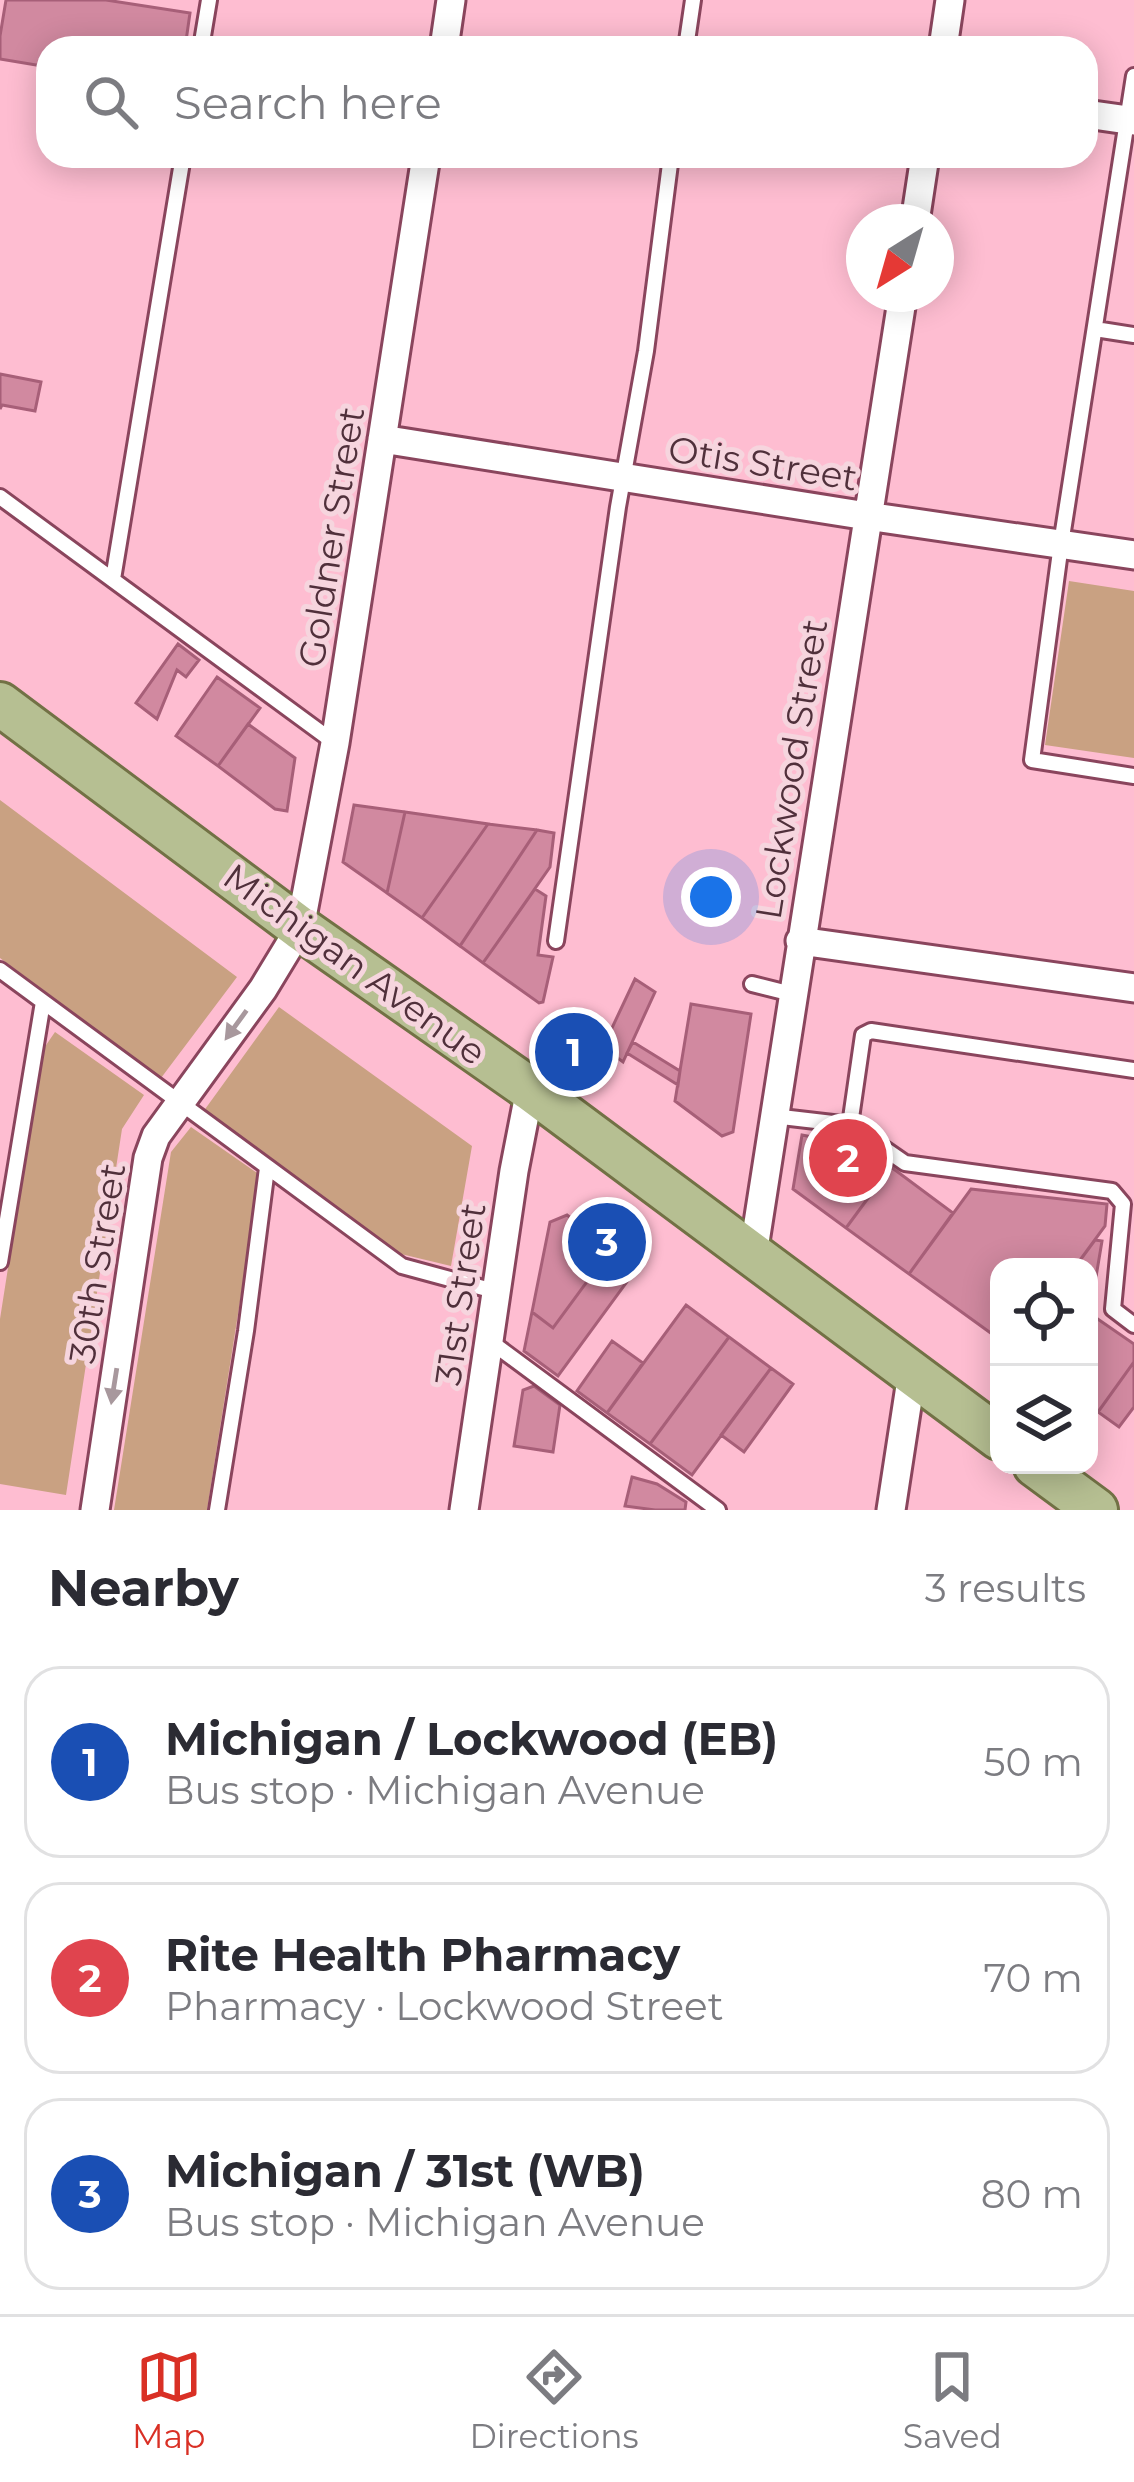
<!DOCTYPE html>
<meta charset="utf-8">
<style>
body{margin:0;font-family:Montserrat,sans-serif;background:#f2f2f3;color:#2b2b33}
.controls{position:absolute;right:36px;bottom:36px;display:grid;overflow:hidden;border-radius:24px;box-shadow:0 6px 30px #0003}
.controls button{width:108px;height:108px;display:grid;place-items:center;padding:0;border:0;border-bottom:3px solid #e1e1e2;background:#fff;color:#2b2b33;font:60px sans-serif}
.compass{position:absolute;left:846px;top:204px;width:108px;height:108px;border-radius:50%;background:#fff;box-shadow:0 6px 30px #0003;rotate:217deg}
.you{position:absolute;left:711px;top:897px;width:42px;height:42px;margin:-30px;border:9px solid #fff;border-radius:50%;background:#1a73e8;box-shadow:0 0 0 18px #1a73e833}
.badge{display:grid;place-items:center;width:78px;height:78px;border-radius:50%;background:#d93025;color:#fff;font-size:39px;font-weight:700}
.pin{position:absolute;translate:-50% -50%;border:6px solid #fff;box-shadow:0 3px 12px #0006}
.list{margin:0;padding:0;list-style:none}
h2{display:flex;justify-content:space-between;align-items:center;height:156px;margin:0;padding:0 48px;font-size:51px}
h2 small{font-size:39px;font-weight:400;color:#7c7c81}
.list li{display:grid;grid-template-columns:78px 1fr auto;gap:36px;align-items:center;box-sizing:border-box;height:192px;margin:0 24px 24px;padding:0 24px;border:3px solid #e1e1e2;border-radius:36px}
.list b{display:block;font-size:45px;white-space:nowrap}
.list p{margin:0;font-size:39px;white-space:nowrap;color:#7c7c81}
.list em{font-size:39px;font-style:normal;color:#7c7c81}
.icon{flex:none;width:66px;height:66px;fill:none;stroke:currentColor;stroke-width:2;stroke-linecap:round;stroke-linejoin:round}
.map{position:relative;flex:none;width:1134px;height:1510px;overflow:hidden}
.search{position:absolute;background:#fff;box-shadow:0 6px 30px #0003;left:36px;right:36px;top:36px;height:132px;display:flex;align-items:center;gap:30px;box-sizing:border-box;padding:0 42px;border-radius:36px;color:#7c7c81;font-size:45px}
.sheet{height:804px;background:#fff}
nav{display:flex;justify-content:space-around;align-items:center;box-sizing:border-box;height:168px;border-top:3px solid #e1e1e2;background:#fff;font-size:33px;color:#7c7c81}
nav a{display:grid;justify-items:center;gap:6px}
nav .on{color:#d93025}
.map>svg:first-child{display:block}
.green{fill:#c9a182}
.building{fill:#d189a0;stroke:#a75f78;stroke-width:3}
.lines{fill:none;stroke-linecap:round;stroke-linejoin:round}
.lane-casing{stroke:#8a455d;stroke-width:20}
.street-casing{stroke:#8a455d;stroke-width:33}
.primary-casing{stroke:#727145;stroke-width:48}
.lane{stroke:#fff;stroke-width:14}
.street{stroke:#fff;stroke-width:27}
.primary{stroke:#b6bf92;stroke-width:42}
.oneway{fill:#a8989d}
.labels{text-anchor:middle;stroke-width:10;stroke-linejoin:round;paint-order:stroke}
.street-label{font-size:36px;fill:#50303b;stroke:#f6d5de}
</style>
<div class="map">
<svg width="1134" height="1510" viewBox="0 0 1134 1510">
<rect width="100%" height="100%" fill="#febdd1"/>
<path class="green" d="M 1069,581 L 1134,591 L 1134,758 L 1045,745 Z
M 0,800 L 237,977 L 161,1078 L 0,958 Z
M 279,1007 L 472,1146 L 451,1266 L 401,1254 L 203,1112 Z
M 55,1032 L 144,1095 L 122,1129 L 66,1495 L 0,1484 L 0,1319 L 42,1051 Z
M 191,1127 L 260,1175 L 207,1510 L 114,1510 L 171,1152 Z"/>
<path class="building" d="M 6,0 L 106,0 L 190,13 L 185,48 L 48,48 L 48,67 L 0,59 L 0,36 Z
M 0,374 L 41,382 L 35,411 L 2,405 L 0,409 Z
M 178,644 L 199,660 L 186,677 L 177,670 L 157,719 L 136,703 Z
M 217,677 L 260,708 L 218,766 L 176,736 Z
M 248,724 L 295,758 L 287,811 L 275,809 L 218,766 Z
M 354,805 L 405,812 L 387,893 L 343,862 Z
M 405,812 L 488,824 L 422,918 L 387,893 Z
M 488,824 L 537,830 L 460,946 L 422,918 Z
M 537,830 L 554,833 L 550,867 L 483,963 L 460,946 Z
M 535,889 L 546,896 L 538,955 L 553,957 L 543,1002 L 539,1003 L 483,963 Z
M 635,979 L 655,992 L 623,1062 L 603,1047 Z
M 691,1004 L 751,1014 L 733,1132 L 722,1136 L 675,1101 Z
M 633,1042 L 680,1071 L 678,1085 L 627,1053 Z
M 802,1135 L 864,1147 L 891,1167 L 846,1228 L 793,1189 Z
M 891,1167 L 953,1213 L 909,1274 L 846,1228 Z
M 971,1189 L 1107,1204 L 1105,1226 L 1075,1267 L 999,1267 L 999,1339 L 909,1274 Z
M 567,1215 L 611,1249 L 553,1328 L 532,1312 L 550,1222 Z
M 1095,1240 L 1102,1241 L 1095,1283 L 1089,1291 L 1089,1267 L 1075,1267 Z
M 611,1249 L 637,1268 L 558,1376 L 524,1351 L 532,1312 L 553,1328 Z
M 686,1305 L 729,1337 L 650,1444 L 607,1413 Z
M 1089,1313 L 1134,1344 L 1134,1362 L 1098,1412 L 1089,1406 Z
M 729,1337 L 771,1368 L 692,1475 L 650,1444 Z
M 612,1341 L 643,1363 L 607,1413 L 577,1391 Z
M 1134,1362 L 1134,1407 L 1119,1427 L 1098,1412 Z
M 771,1368 L 793,1384 L 744,1452 L 721,1435 Z
M 534,1386 L 560,1405 L 553,1452 L 514,1446 L 523,1390 Z
M 632,1477 L 657,1484 L 686,1502 L 685,1510 L 655,1510 L 625,1506 Z"/>
<g class="lines">
<defs>
<path id="lane" d="M 201,48 L 209,0
M 686,48 L 693,0
M 1134,76 L 1061,544 L 1032,760 L 1134,776
M 1095,329 L 1134,335
M 0,497 L 335,743
M 113,579 L 183,156
M 556,941 L 618,507 L 646,351 L 671,156
M 0,970 L 402,1266 L 498,1292
M 752,984 L 792,994
M 773,1116 L 850,1125 L 905,1163 L 1112,1191 L 1123,1204 L 1113,1309 L 1134,1325
M 850,1125 L 863,1035 L 871,1031 L 1134,1070
M 0,1262 L 43,1002
M 491,1342 L 718,1510
M 217,1510 L 246,1331 L 267,1168"/>
<path id="street" d="M 444,48 L 451,0
M 943,48 L 950,0
M 1086,114 L 1134,121
M 915,222 L 925,156
M 382,439 L 867,516 L 1134,555
M 800,941 L 1134,988
M 753,1255 L 903,294
M 95,1510 L 148,1158 L 156,1136 L 263,989 L 300,928 L 335,743 L 426,156
M 464,1510 L 514,1171 L 530,1089
M 891,1510 L 912,1373"/>
<path id="primary" d="M 0,704 L 300,928 L 530,1089 L 999,1438
M 1035,1465 L 1096,1510"/>
</defs>
<use href="#lane" class="lane-casing"/>
<use href="#street" class="street-casing"/>
<use href="#primary" class="primary-casing"/>
<use href="#lane" class="lane"/>
<use href="#street" class="street"/>
<use href="#primary" class="primary"/>
</g>
<defs><path id="oneway-solid" d="M-6-.8H1V-3.2L6.5 0L1 3.2V.8H-6Z" transform="scale(3)"/></defs>
<g class="oneway">
<use href="#oneway-solid" transform="translate(236 1025) rotate(126)"/>
<use href="#oneway-solid" transform="translate(114 1386) rotate(99)"/>
</g>
<g class="labels">
<g class="street-label">
<text transform="translate(763 463) rotate(9)" y="13">Otis Street</text>
<text transform="translate(331 537) rotate(-81)" y="13">Goldner Street</text>
<text transform="translate(791 769) rotate(-81)" y="13">Lockwood Street</text>
<text transform="translate(355 964) rotate(36)" y="13">Michigan Avenue</text>
<text transform="translate(97 1263) rotate(-81)" y="13">30th Street</text>
<text transform="translate(460 1294) rotate(-82)" y="13">31st Street</text>
</g>
</g>
</svg>
<div class="controls">
<button><svg class="icon" aria-label="locate" viewBox="0 0 24 24"><circle cx="12" cy="12" r="6"/><path d="M12 2v4M12 18v4M2 12h4M18 12h4"/></svg></button>
<button><svg class="icon" aria-label="layers" viewBox="0 0 24 24"><path d="M12 4l9 5-9 5-9-5zM3 14l9 5 9-5"/></svg></button>
</div>
<svg class="compass" viewBox="-18 -18 36 36"><path d="M0-13l5 13h-10z" fill="#e53935"/><path d="M0 13l5-13h-10z" fill="#7c7c81"/></svg>
<div class="you"></div>
<div class="pin badge" style="left:574px;top:1052px;background:#1a4fb4">1</div>
<div class="pin badge" style="left:848px;top:1158px;background:#e0444e">2</div>
<div class="pin badge" style="left:607px;top:1242px;background:#1a4fb4">3</div>
<div class="search"><svg class="icon" aria-label="search" viewBox="0 0 24 24"><circle cx="10" cy="10" r="6"/><path d="M15 15l6 6"/></svg>Search here</div>
</div>
<section class="sheet">
<h2>Nearby<small>3 results</small></h2>
<ul class="list">
<li><span class="badge" style="background:#1a4fb4">1</span><div><b>Michigan / Lockwood (EB)</b><p>Bus stop · Michigan Avenue</p></div><em>50 m</em></li>
<li><span class="badge" style="background:#e0444e">2</span><div><b>Rite Health Pharmacy</b><p>Pharmacy · Lockwood Street</p></div><em>70 m</em></li>
<li><span class="badge" style="background:#1a4fb4">3</span><div><b>Michigan / 31st (WB)</b><p>Bus stop · Michigan Avenue</p></div><em>80 m</em></li>
</ul>
</section>
<nav>
<a class="on"><svg class="icon" aria-label="map" viewBox="0 0 24 24"><path d="M3 6l6-2 6 2 6-2v14l-6 2-6-2-6 2zM9 4v14M15 6v14"/></svg>Map</a>
<a><svg class="icon" aria-label="directions" viewBox="0 0 24 24"><path d="M12 3l9 9-9 9-9-9zM9 14v-3h6M13 9l2 2-2 2"/></svg>Directions</a>
<a><svg class="icon" aria-label="saved" viewBox="0 0 24 24"><path d="M7 4h10v16l-5-4-5 4z"/></svg>Saved</a>
</nav>
